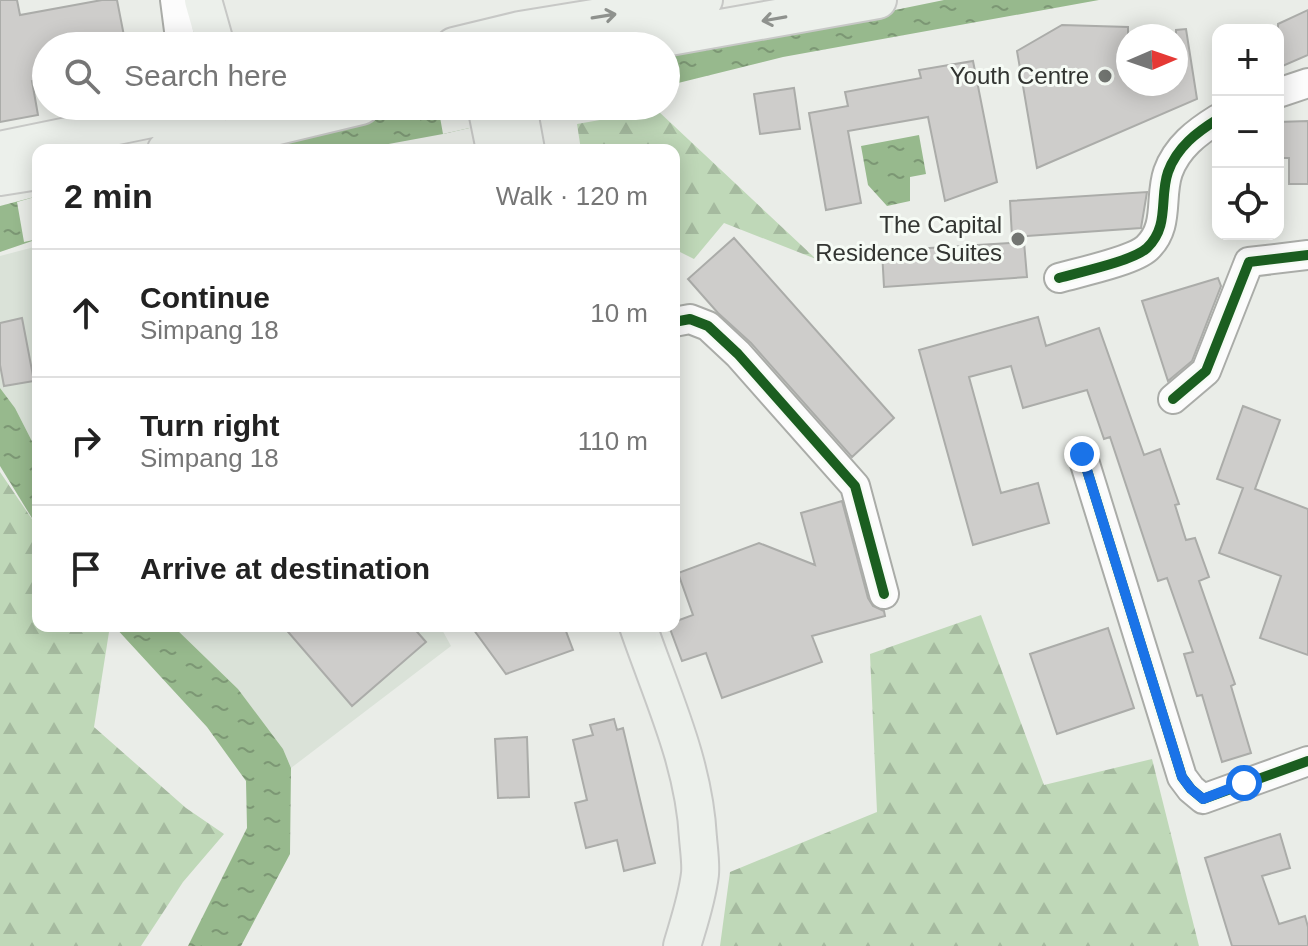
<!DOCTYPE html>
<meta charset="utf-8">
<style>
body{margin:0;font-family:Arial,sans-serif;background:#f6f6f6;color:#222}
.controls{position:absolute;right:24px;top:24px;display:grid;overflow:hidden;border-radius:16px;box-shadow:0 4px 20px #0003}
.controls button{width:72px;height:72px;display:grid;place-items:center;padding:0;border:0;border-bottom:2px solid #e0e0e0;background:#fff;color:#222;font:40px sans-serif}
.compass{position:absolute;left:1116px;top:24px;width:72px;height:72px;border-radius:50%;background:#fff;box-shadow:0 4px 20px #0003;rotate:88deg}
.stop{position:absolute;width:24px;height:24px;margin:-18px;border:6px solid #1a73e8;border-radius:50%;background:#fff}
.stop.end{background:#1a73e8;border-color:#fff;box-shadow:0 2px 8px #0008}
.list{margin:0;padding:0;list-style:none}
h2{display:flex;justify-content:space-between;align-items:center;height:104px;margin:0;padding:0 32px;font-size:34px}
h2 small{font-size:26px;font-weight:400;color:#767676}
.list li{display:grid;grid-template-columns:52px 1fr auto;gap:24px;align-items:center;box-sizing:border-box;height:128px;padding:0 32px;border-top:2px solid #e0e0e0}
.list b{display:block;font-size:30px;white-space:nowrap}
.list p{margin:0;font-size:26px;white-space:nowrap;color:#767676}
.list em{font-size:26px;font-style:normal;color:#767676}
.icon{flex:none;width:44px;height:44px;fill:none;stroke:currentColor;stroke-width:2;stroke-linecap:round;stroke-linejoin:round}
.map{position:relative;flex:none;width:1308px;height:946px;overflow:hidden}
.search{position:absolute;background:#fff;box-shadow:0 4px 20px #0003;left:32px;top:32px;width:648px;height:88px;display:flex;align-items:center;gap:20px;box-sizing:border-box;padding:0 28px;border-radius:44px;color:#767676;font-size:30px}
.panel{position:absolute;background:#fff;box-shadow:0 4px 20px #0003;left:32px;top:144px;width:648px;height:488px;border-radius:16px}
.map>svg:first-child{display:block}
.built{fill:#dae2d8}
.forest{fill:url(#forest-firs)}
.water{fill:url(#water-ripples)}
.pier{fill:#eaede8}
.building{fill:#cecdcb;stroke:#abaca9;stroke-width:2}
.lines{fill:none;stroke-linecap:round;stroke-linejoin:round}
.minor-casing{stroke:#aaaca8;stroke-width:32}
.major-casing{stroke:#c7c8c6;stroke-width:40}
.minor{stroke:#fcfcfc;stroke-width:28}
.major{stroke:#ecf0eb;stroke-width:36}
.cycleway-casing{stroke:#f6fbf5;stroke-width:15}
.cycleway{stroke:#1b5e20;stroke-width:10}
.oneway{stroke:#8f928e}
.route{stroke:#1a73e8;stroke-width:10}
.poi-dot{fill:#727571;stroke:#f6fbf5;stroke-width:3}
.labels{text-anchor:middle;stroke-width:6;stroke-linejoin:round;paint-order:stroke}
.poi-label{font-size:24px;fill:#323431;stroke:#f6fbf5;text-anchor:end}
</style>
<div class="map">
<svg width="1308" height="946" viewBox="0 0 1308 946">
<defs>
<pattern id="forest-firs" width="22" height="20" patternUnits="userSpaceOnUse" patternTransform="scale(2)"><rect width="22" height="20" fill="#bfd8b8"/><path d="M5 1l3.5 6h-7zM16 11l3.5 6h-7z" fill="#a5ba9f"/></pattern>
<pattern id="water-ripples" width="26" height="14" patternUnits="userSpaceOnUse" patternTransform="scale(2)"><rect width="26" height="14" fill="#97b98d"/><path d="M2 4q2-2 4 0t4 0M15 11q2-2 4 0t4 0" fill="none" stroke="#7c9774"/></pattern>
</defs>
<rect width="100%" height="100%" fill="#eaede8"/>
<path class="built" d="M 38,246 L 38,453 L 15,408 L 0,388 L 0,256 Z
M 173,626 L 440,626 L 451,646 L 291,768 L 283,749 L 238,689 Z"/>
<path class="forest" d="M 657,110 L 816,259 L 724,223 L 694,259 L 674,249 L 674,150 L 581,150 L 577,124 Z
M 0,472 L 38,528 L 38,626 L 105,626 L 109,632 L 94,727 L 186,808 L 224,834 L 183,882 L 141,946 L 0,946 Z
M 981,615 L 1044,785 L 1152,759 L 1199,946 L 720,946 L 730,872 L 877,812 L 870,654 Z"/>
<path class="water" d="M 944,0 L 1099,0 L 783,57 L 666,86 L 666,57 Z
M 431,106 L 552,106 L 522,116 L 443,134 L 356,150 L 231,150 Z
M 919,135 L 926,174 L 910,177 L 910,201 L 887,206 L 868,185 L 861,146 Z
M 38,196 L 38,239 L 0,252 L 0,206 Z
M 0,388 L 15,408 L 38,453 L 38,528 L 0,466 Z
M 114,626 L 173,626 L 238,689 L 283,749 L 291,768 L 290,854 L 241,946 L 188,946 L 247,828 L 246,781 L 207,727 Z"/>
<path class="pier" d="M 438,106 L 521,106 L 522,116 L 443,134 Z
M 38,196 L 38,239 L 24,242 L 17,202 Z"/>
<path class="building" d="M 0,0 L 17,0 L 20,15 L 102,0 L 117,0 L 126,46 L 46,46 L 46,79 L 32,81 L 38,115 L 0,122 Z
M 1308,10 L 1308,55 L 1278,68 L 1278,24 Z
M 1062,25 L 1128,27 L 1128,84 L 1176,84 L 1176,30 L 1186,29 L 1197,99 L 1037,168 L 1017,51 Z
M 973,61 L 997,182 L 945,201 L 928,117 L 848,131 L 861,203 L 826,210 L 809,113 L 848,106 L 845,92 L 921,78 L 919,70 Z
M 794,88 L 800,129 L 760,134 L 754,94 Z
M 1308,121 L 1308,184 L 1289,184 L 1289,158 L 1278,158 L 1278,122 Z
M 1147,192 L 1141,228 L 1012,237 L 1010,201 Z
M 734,238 L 894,418 L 852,457 L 751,343 L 718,313 L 688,279 Z
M 1024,242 L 1027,277 L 884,287 L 882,251 Z
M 1218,278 L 1221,286 L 1192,361 L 1168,381 L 1142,301 Z
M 1038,317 L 1046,346 L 1099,328 L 1144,455 L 1160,449 L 1179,504 L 1175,505 L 1186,540 L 1195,538 L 1209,577 L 1199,581 L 1235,684 L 1231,686 L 1251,753 L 1222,762 L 1202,695 L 1197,696 L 1184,654 L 1193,652 L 1167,578 L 1158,581 L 1110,437 L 1104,439 L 1087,390 L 1023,408 L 1011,366 L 969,377 L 1001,493 L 1038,483 L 1049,523 L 973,545 L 919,350 Z
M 22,318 L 34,381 L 4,386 L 0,365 L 0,323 Z
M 1243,406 L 1280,420 L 1255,489 L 1308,509 L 1308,655 L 1260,638 L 1281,576 L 1219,553 L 1243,488 L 1217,479 Z
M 842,501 L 868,598 L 873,606 L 884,611 L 885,616 L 812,636 L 822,662 L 722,698 L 706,653 L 682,661 L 669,626 L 674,626 L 674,622 L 693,615 L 678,573 L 759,543 L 815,565 L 801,513 Z
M 283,626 L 412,626 L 426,642 L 352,706 Z
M 471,626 L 564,626 L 573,650 L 506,674 Z
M 1108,628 L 1134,708 L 1057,734 L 1030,654 Z
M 614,719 L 617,730 L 623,728 L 655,863 L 624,871 L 617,840 L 586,848 L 575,803 L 587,800 L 573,740 L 593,735 L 590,725 Z
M 527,737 L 529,797 L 498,798 L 495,739 Z
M 1280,834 L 1290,868 L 1262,876 L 1279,924 L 1305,916 L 1308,927 L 1308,946 L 1232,946 L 1205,858 Z"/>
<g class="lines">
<defs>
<path id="minor" d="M 175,0 L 181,46
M 1278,93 L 1308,83
M 1059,278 C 1080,272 1133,261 1147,248 C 1170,226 1159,198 1168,172 C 1177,147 1197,132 1218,119
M 674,322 L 690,319 L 708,326 L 738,354 L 855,486 L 884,594
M 1173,399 L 1206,371 L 1249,262 L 1308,255
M 1082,454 L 1182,777 L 1191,789 L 1203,799 L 1308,761"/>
<path id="major" d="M 203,0 L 216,46
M 454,46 L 520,30 L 704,0
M 619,46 L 878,0
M 486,106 L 495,150
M 518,106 L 526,150
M 0,150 L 214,106
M 166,150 L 220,140 L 361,106
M 0,177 L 38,171
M 638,626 C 662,696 694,762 698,838 C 699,850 701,863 700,874 C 697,899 689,922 682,946"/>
</defs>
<use href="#minor" class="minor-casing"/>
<use href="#major" class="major-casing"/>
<use href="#minor" class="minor"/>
<use href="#major" class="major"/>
<defs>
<path id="cycleway" d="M 1059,278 C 1080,272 1133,261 1147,248 C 1170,226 1159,198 1168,172 C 1177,147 1197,132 1218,119
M 674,322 L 690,319 L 708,326 L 738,354 L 855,486 L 884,594
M 1173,399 L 1206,371 L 1249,262 L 1308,255
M 1082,454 L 1182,777 L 1191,789 L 1203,799 L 1308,761"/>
</defs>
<use href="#cycleway" class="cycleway-casing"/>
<use href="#cycleway" class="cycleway"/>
</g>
<defs><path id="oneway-shaft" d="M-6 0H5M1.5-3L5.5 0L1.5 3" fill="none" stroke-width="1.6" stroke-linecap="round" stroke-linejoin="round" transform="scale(2)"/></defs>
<g class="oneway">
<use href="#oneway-shaft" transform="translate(604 16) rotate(-9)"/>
<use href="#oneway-shaft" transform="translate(774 19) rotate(170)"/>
</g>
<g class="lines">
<path class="route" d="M 1082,454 L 1182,777 L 1191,789 L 1203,799 L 1244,783"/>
</g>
<g class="poi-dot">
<circle cx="1105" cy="76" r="8"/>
<circle cx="1018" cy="239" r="8"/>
</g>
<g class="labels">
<g class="poi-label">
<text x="1089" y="84">Youth Centre</text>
<text x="1002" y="233">The Capital<tspan x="1002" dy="28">Residence Suites</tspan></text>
</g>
</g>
</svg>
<div class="controls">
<button>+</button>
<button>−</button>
<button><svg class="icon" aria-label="locate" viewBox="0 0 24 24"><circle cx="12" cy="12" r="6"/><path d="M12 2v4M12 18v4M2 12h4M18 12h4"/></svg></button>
</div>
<svg class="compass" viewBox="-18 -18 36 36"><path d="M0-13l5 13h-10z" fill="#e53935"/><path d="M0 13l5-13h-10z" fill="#767676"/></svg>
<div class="stop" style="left:1244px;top:783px"></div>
<div class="stop end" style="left:1082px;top:454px"></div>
<div class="search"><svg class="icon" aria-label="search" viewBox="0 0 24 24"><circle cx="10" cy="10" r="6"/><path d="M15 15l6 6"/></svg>Search here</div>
<section class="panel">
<h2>2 min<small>Walk · 120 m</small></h2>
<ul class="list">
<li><svg class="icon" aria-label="ahead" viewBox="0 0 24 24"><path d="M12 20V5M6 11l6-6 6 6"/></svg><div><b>Continue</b><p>Simpang 18</p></div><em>10 m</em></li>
<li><svg class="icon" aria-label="right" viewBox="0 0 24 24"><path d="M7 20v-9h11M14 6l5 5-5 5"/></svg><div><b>Turn right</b><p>Simpang 18</p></div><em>110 m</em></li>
<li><svg class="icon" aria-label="arrive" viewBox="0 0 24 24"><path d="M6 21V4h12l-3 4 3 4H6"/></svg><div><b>Arrive at destination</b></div></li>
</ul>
</section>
</div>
